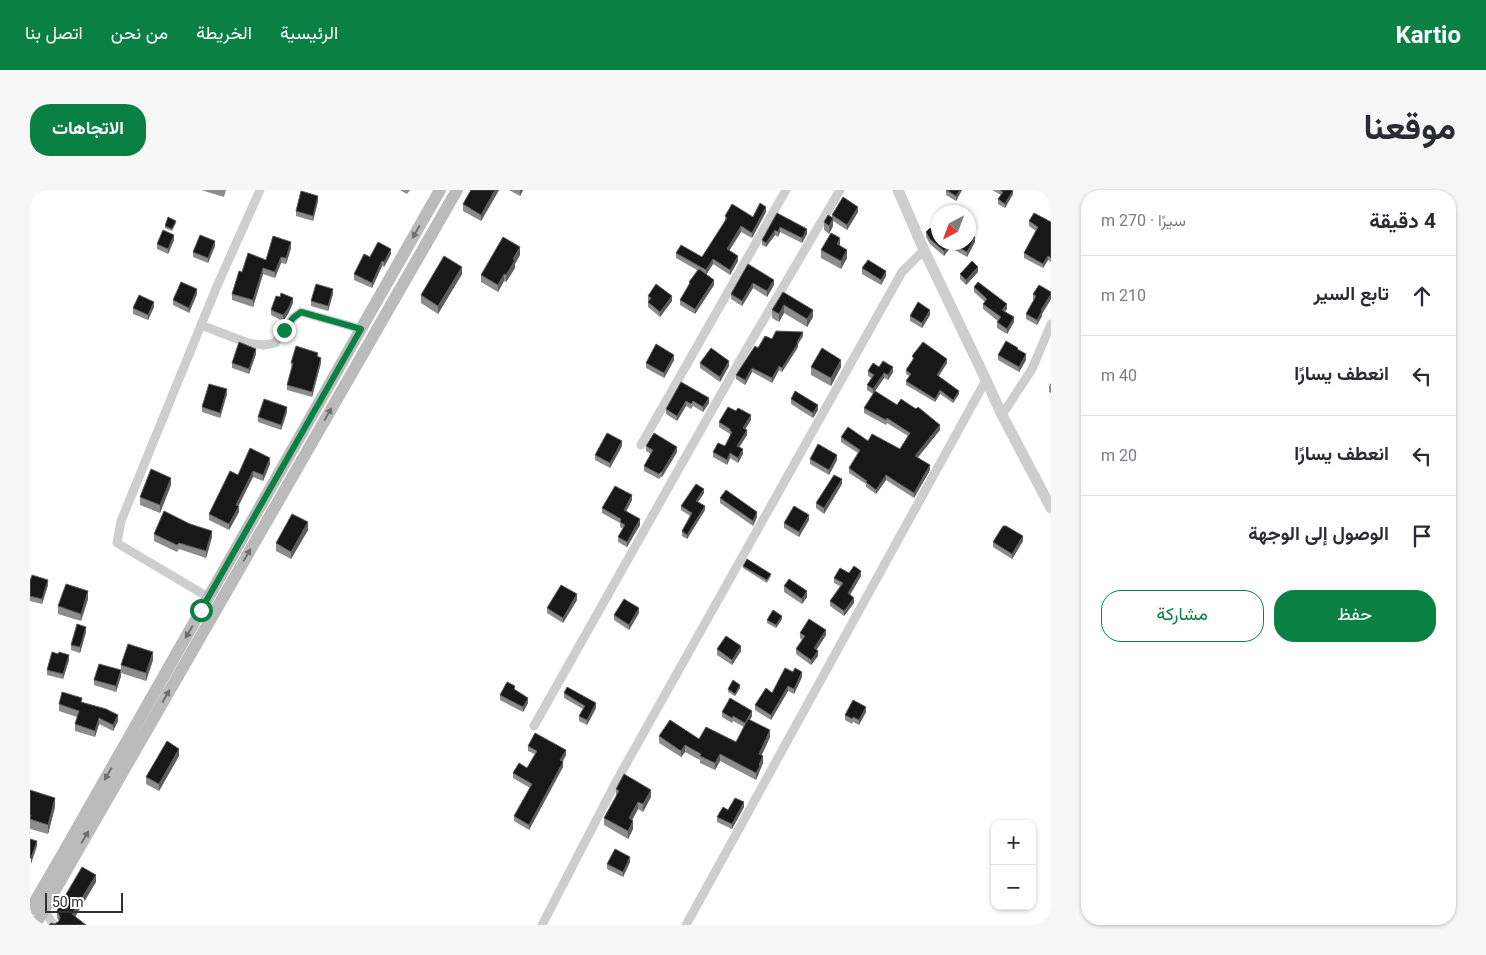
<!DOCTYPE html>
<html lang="ar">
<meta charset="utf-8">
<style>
body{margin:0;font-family:Roboto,Vazirmatn,sans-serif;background:#f7f7f7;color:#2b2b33;direction:rtl}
.controls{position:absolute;right:15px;bottom:15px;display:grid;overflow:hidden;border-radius:10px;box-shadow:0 1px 4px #0004}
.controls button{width:45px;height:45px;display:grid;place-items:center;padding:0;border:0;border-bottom:1px solid #e1e1e2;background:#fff;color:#2b2b33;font:25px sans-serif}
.compass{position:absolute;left:901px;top:15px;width:45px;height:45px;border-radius:50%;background:#fff;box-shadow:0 1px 4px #0004;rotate:221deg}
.scale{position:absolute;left:15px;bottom:12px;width:78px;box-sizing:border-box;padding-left:5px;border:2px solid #313131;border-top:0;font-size:14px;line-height:18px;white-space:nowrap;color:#313131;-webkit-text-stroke:4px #fff;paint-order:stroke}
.stop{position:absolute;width:15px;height:15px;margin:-11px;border:4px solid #0b8043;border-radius:50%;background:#fff}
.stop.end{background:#0b8043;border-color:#fff;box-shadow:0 1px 5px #0008}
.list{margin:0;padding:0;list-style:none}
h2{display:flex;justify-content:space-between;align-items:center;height:65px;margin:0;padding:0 20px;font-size:21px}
h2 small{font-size:16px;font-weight:400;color:#7c7c81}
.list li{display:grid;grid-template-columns:32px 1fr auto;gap:15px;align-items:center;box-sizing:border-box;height:80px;padding:0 20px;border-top:1px solid #e1e1e2}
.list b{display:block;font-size:19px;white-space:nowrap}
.list em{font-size:16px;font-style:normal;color:#7c7c81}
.actions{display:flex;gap:10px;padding:15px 20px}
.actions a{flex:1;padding:11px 0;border:1px solid #0b8043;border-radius:20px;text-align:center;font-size:18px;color:#0b8043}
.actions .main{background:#0b8043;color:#fff}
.icon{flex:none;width:28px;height:28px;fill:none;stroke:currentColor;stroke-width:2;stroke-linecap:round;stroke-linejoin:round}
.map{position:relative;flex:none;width:1021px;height:735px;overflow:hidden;direction:ltr;border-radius:20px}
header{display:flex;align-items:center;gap:30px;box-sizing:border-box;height:70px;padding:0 25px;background:#0b8043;color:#fff}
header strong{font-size:24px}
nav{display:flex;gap:28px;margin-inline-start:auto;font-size:18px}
.intro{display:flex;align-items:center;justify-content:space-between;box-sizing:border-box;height:120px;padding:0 30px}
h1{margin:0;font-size:35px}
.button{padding:12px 22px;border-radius:20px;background:#0b8043;color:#fff;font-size:18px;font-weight:700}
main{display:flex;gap:30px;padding:0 30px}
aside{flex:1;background:#fff;border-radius:20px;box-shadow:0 1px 4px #0004}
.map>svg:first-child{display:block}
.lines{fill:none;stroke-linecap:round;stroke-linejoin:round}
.minor{stroke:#cecece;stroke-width:9}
.tertiary{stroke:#cecece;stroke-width:11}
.secondary{stroke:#bbb;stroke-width:12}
.wall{fill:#8c8c8c}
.shaded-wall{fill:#5d5d5d}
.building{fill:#181818;stroke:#5d5d5d}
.oneway{fill:#6f6f6f}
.route{stroke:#0b8043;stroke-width:6}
</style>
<header>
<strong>Kartio</strong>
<nav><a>الرئيسية</a><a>الخريطة</a><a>من نحن</a><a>اتصل بنا</a></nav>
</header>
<div class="intro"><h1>موقعنا</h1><a class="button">الاتجاهات</a></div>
<main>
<aside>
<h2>4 دقيقة<small>سيرًا · 270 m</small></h2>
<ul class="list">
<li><svg class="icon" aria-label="ahead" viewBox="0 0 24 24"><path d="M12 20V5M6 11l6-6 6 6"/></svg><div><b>تابع السير</b></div><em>210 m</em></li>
<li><svg class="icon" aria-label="left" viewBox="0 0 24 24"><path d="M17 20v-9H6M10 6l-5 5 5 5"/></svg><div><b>انعطف يسارًا</b></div><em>40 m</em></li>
<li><svg class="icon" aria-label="left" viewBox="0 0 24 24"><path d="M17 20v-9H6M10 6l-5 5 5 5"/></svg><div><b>انعطف يسارًا</b></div><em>20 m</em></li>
<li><svg class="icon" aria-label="arrive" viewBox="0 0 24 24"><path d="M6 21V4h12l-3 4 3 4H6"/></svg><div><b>الوصول إلى الوجهة</b></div></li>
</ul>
<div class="actions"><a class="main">حفظ</a><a>مشاركة</a></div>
</aside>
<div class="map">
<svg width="1021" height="735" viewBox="0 0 1021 735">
<rect width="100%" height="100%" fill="#fff"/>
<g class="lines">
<path class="minor" d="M 171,135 L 218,153 L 234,155 L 245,153 L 263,128 L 271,122 L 331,139
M 972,225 L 1002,179 L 1021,134
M 611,255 L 756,0
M 178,407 L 87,353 L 91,331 L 187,96 L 230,0
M 504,536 L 713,165 L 810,0
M 13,719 L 24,735
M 512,735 L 586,592 L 872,82 L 894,60
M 656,735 L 956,190"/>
<path class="tertiary" d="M 868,0 L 894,60 L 956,190 L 972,225 L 1021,318"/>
<path class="secondary" d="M 0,720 L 32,665 L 410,0
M 5,735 L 427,0"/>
</g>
<path class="wall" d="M 171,0 L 196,0 L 194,7 Z
M 370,0 L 380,0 L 377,4 Z
M 441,0 L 469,0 L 451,31 L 433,21 L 433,14 Z
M 479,0 L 493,0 L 490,6 Z
M 916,0 L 932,0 L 926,11 L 916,5 Z
M 962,0 L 983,0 L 983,4 L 975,18 L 968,14 L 968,9 L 971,5 Z
M 288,11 L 283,31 L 266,26 L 266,21 Z
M 736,22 L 722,48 L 711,42 L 699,61 L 708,71 L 700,85 L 683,74 L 676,84 L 684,95 L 665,124 L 650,115 L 650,110 L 659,94 L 659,92 L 667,80 L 646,68 L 646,63 L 672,67 L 695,31 L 695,26 L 723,27 Z
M 828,22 L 817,40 L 803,31 L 803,36 L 799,44 L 794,40 L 794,32 L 802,28 L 802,25 Z
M 747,23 L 777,44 L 772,53 L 750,42 L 748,47 L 745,45 L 736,57 L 732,55 L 732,50 Z
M 999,31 L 1021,32 L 1021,72 L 1018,70 L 1013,78 L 994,68 L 994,63 L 1006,41 L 999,36 Z
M 146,33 L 142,41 L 135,38 L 135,36 Z
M 896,42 L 919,59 L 914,66 L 900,54 L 896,47 Z
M 144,50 L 138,64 L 127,59 L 127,54 Z
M 945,52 L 937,67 L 923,59 L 923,54 Z
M 185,56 L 178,73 L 163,67 L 163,62 Z
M 810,56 L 817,68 L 811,79 L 791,68 L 791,60 Z
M 261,58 L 256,74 L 251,73 L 245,88 L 233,84 L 223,117 L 202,110 L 202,104 L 212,82 Z
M 361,64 L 354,77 L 352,76 L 342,98 L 324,90 L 324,84 L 340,67 Z
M 490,65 L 485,74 L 485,78 L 476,92 L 474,91 L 468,102 L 451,92 L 451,85 Z
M 718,74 L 744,95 L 737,107 L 723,98 L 712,116 L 701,109 L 701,104 Z
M 832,78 L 856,86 L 851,95 L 832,84 Z
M 948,82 L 936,95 L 930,89 L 930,84 Z
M 432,84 L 408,124 L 391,113 L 391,105 Z
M 944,97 L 977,119 L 975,121 L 984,132 L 977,144 L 967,138 L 967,132 L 968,131 L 953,119 L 953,114 L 955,112 L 944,102 Z
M 753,102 L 783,127 L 777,137 L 754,123 L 749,132 L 742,128 L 742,120 Z
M 1021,102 L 1021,109 L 1012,124 L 1012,126 L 1007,135 L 996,129 L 996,124 L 1004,110 L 1003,110 L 1003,104 Z
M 167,104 L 159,123 L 143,115 L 143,110 Z
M 303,104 L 298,121 L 281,116 L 281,111 Z
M 618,106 L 642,111 L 630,127 L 618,117 Z
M 263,113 L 258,124 L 253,131 L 241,125 L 241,120 Z
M 124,117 L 118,130 L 103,124 L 103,118 Z
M 900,125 L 892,138 L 880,131 L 880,126 Z
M 773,146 L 768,154 L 768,157 L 752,182 L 749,180 L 742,193 L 722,182 L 715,195 L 706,189 L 706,185 L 728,158 L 742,149 Z
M 988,160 L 996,170 L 989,182 L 968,170 L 968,165 Z
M 226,164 L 219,184 L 202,178 L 202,173 Z
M 882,166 L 917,173 L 908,186 L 929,204 L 923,213 L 910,204 L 905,212 L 876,195 L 876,191 L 879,186 L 876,184 L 876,180 L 883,170 Z
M 288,167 L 291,173 L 282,207 L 257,200 L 257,195 L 262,178 L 261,173 Z
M 644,170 L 634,188 L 616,178 L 616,173 Z
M 670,173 L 699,176 L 690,192 L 670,178 Z
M 781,177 L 811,177 L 801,196 L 781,185 Z
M 849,177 L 863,182 L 858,190 L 854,188 L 845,201 L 910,240 L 887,268 L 900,280 L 884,308 L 856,290 L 846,304 L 836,297 L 836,294 L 819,283 L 819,278 L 828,263 L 811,252 L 811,247 L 838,251 L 870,259 L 878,246 L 857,233 L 856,235 L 834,223 L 834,218 L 843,204 L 837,200 L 837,195 L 841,188 L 838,186 L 838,181 Z
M 651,192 L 679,213 L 673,222 L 663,216 L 661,219 L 656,216 L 647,231 L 636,224 L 636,219 Z
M 1021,193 L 1021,203 L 1019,202 L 1019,196 Z
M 197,204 L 190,228 L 172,222 L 172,217 Z
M 761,209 L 788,220 L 783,228 L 761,214 Z
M 257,222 L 251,240 L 228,232 L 228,227 Z
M 721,230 L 715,239 L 717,245 L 709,257 L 713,264 L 708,273 L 700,268 L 697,275 L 683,267 L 683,262 L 695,256 L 700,246 L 700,244 L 689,237 L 689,232 Z
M 592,256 L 580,278 L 565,270 L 565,265 Z
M 616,256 L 647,262 L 632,287 L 631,287 L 629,289 L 614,281 L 614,276 L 621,264 L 616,261 Z
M 780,269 L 807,270 L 799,285 L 780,274 Z
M 240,274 L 233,291 L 223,287 L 208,316 L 209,322 L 199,340 L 179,330 L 179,324 L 208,285 Z
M 812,294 L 794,324 L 786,318 L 786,313 Z
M 141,295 L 130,323 L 110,315 L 110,307 Z
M 674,303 L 668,312 L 675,320 L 657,349 L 652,346 L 652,341 L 660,326 L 651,320 L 651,316 Z
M 690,308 L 727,327 L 723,336 L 690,313 Z
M 602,310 L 596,322 L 610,335 L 597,357 L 588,352 L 588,347 L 593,339 L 590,337 L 590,333 L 572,323 L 572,318 Z
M 779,330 L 769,347 L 754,338 L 754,333 Z
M 278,340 L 261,369 L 246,361 L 246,353 Z
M 124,344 L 182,347 L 176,368 L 149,359 L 147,362 L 124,351 Z
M 993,351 L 982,369 L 963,357 L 963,352 Z
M 713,376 L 741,386 L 737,393 L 713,378 Z
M 819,383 L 831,386 L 820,405 L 824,413 L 814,426 L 800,416 L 800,411 L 810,396 L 804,393 L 804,388 Z
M 0,391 L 18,395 L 12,414 L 0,411 Z
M 754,396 L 777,407 L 772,414 L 754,402 Z
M 58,409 L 51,431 L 28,424 L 28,416 Z
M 547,410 L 533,433 L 517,423 L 517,418 Z
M 609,423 L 599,440 L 584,430 L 584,425 Z
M 752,429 L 746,438 L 737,433 L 737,430 Z
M 56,442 L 50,463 L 41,460 L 41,455 Z
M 770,443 L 796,445 L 786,460 L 788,466 L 781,475 L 766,464 L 766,459 L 772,450 L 770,448 Z
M 687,459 L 711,461 L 702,475 L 687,465 Z
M 28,464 L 39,470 L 33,489 L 17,485 L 17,480 Z
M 123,470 L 116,491 L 91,483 L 91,486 L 86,502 L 64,495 L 64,490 L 91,480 L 91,475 Z
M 772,487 L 764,504 L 758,501 L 741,530 L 725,520 L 725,515 L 742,503 Z
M 710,498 L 705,506 L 698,502 L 698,499 Z
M 485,500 L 498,513 L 493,522 L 470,510 L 470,505 Z
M 534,503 L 566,518 L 557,535 L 549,531 L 549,526 L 553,519 L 534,508 Z
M 52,513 L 88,531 L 83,541 L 69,534 L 65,547 L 45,541 L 45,534 L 47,527 L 29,521 L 29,514 Z
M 692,522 L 722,526 L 720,530 L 740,547 L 731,566 L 733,573 L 726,590 L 690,571 L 685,580 L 670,573 L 670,570 L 655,562 L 651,567 L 629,553 L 629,546 L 669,549 L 706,552 L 714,537 L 703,531 L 702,533 L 692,527 Z
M 836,522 L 829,535 L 823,532 L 822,534 L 815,530 L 815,525 Z
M 498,556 L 536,565 L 533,572 L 533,577 L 499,640 L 484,631 L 484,626 L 500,598 L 483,588 L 483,583 L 497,578 L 505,564 L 498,561 Z
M 149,566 L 129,601 L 116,594 L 116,587 Z
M 586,599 L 621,607 L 613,622 L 608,619 L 602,630 L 603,639 L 598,649 L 574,635 L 574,628 L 586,606 Z
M 0,600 L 25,617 L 18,644 L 0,639 Z
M 714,617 L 702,639 L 687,632 L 687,627 L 698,620 Z
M 600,672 L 593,687 L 577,679 L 577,674 Z
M 66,692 L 45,727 L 25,734 L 29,731 L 27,728 L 27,721 Z"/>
<path class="shaded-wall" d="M 465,0 L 469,0 L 451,31 L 451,25 Z
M 490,0 L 493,0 L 490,6 Z
M 930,0 L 932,0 L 926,11 L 926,6 Z
M 983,0 L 983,4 L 975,18 L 975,14 Z
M 288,6 L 288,11 L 283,31 L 283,26 Z
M 736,17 L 736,22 L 722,48 L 722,43 Z
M 828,17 L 828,22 L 817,40 L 817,35 Z
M 803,28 L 803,36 L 799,44 L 799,36 Z
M 711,36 L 711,42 L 697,64 L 697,59 Z
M 750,37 L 750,42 L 748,47 L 748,42 Z
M 777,39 L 777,44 L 772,53 L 772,48 Z
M 745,40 L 745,45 L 736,57 L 736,53 Z
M 144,45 L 144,50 L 138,64 L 138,59 Z
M 945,47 L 945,52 L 937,67 L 937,62 Z
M 810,48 L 810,56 L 807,54 Z
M 185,51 L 185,56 L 178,73 L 178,68 Z
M 261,52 L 261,58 L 256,74 L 256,68 Z
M 919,54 L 919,59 L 914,66 L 914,61 Z
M 490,57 L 490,65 L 485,74 L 485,78 L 476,92 L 476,85 L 483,69 Z
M 361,59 L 361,64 L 354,77 L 354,72 Z
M 817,60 L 817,68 L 811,79 L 811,71 Z
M 708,66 L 708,71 L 700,85 L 700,80 Z
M 1018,66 L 1018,70 L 1013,78 L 1013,74 Z
M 251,67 L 251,73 L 245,88 L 245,82 Z
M 683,69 L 683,74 L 676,85 L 676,80 Z
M 352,71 L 352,76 L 342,98 L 342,93 Z
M 432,77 L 432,84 L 408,124 L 408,116 Z
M 948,77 L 948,82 L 936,95 L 936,90 Z
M 233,78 L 233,84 L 223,117 L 223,110 Z
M 856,81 L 856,86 L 851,95 L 851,90 Z
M 474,84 L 474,91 L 468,102 L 468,95 Z
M 684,90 L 684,95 L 665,124 L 665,119 Z
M 744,90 L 744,95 L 737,107 L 737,101 Z
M 723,93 L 723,98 L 712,116 L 712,111 Z
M 167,99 L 167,104 L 159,123 L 159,118 Z
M 303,99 L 303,104 L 298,121 L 298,116 Z
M 1021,104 L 1021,109 L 1012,124 L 1012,126 L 1007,135 L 1007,130 L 1011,120 Z
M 642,106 L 642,111 L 630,127 L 630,122 Z
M 263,108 L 263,113 L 258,124 L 253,131 L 253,125 Z
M 124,112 L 124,117 L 118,130 L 118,125 Z
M 977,114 L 977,119 L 972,125 L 972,120 Z
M 754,115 L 754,123 L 749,132 L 749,124 Z
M 783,120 L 783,127 L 777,137 L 777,129 Z
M 900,120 L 900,125 L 892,138 L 892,133 Z
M 984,127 L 984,132 L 977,144 L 977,139 Z
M 773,142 L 773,146 L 768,154 L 768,157 L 752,182 L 752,178 Z
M 226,159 L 226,164 L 219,184 L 219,179 Z
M 996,164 L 996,170 L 989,182 L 989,177 Z
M 644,165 L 644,170 L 634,188 L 634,183 Z
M 291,168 L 291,173 L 282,207 L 282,202 Z
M 917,169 L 917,173 L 907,189 L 907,185 Z
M 811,170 L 811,177 L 801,196 L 801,188 Z
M 699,171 L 699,176 L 690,192 L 690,187 Z
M 749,176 L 749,180 L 742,193 L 742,188 Z
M 863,177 L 863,182 L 858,190 L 858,185 Z
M 722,178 L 722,182 L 715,195 L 715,190 Z
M 854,183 L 854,188 L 843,204 L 843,199 Z
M 197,199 L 197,204 L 190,228 L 190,223 Z
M 910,200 L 910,204 L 905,212 L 905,209 Z
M 929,201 L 929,204 L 923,213 L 923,210 Z
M 679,208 L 679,213 L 673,222 L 673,217 Z
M 656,211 L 656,216 L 647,231 L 647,226 Z
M 788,215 L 788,220 L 783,228 L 783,223 Z
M 257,217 L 257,222 L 251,240 L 251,235 Z
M 721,225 L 721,230 L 713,243 L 713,238 Z
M 910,235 L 910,240 L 885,271 L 885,266 Z
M 717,240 L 717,245 L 707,261 L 707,256 Z
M 592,251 L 592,256 L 580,278 L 580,273 Z
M 647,257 L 647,262 L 632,287 L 632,282 Z
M 713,259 L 713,264 L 708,273 L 708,268 Z
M 700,263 L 700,268 L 697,275 L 697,270 Z
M 807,265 L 807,270 L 799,285 L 799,280 Z
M 240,268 L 240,274 L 233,291 L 233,285 Z
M 900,275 L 900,280 L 884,308 L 884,303 Z
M 223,281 L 223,287 L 206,321 L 206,315 Z
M 856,285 L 856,290 L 846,304 L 846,300 Z
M 141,288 L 141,295 L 130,323 L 130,315 Z
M 812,289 L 812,294 L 794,324 L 794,318 Z
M 674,299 L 674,303 L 666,315 L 666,311 Z
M 602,305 L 602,310 L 594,325 L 594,320 Z
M 209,316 L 209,322 L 199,340 L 199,334 Z
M 675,316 L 675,320 L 657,349 L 657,345 Z
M 727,322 L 727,327 L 723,336 L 723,331 Z
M 779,325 L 779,330 L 769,347 L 769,342 Z
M 610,329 L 610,335 L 597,357 L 597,352 Z
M 278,332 L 278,340 L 261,369 L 261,362 Z
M 182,341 L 182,347 L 176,368 L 176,361 Z
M 993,346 L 993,351 L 982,369 L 982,364 Z
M 831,381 L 831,386 L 818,408 L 818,403 Z
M 18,390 L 18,395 L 12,414 L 12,409 Z
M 58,401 L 58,409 L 51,431 L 51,424 Z
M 777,401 L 777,407 L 772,414 L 772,409 Z
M 547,404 L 547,410 L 533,433 L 533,428 Z
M 824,408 L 824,413 L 814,426 L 814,421 Z
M 609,418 L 609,423 L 599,440 L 599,435 Z
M 752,426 L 752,429 L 746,438 L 746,435 Z
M 56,437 L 56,442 L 50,463 L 50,457 Z
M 796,440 L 796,445 L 784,464 L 784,458 Z
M 711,456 L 711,461 L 702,475 L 702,470 Z
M 788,461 L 788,466 L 781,475 L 781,470 Z
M 123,462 L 123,470 L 116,491 L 116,483 Z
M 39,465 L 39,470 L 33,489 L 33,484 Z
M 91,480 L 91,486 L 86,502 L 86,496 Z
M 772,482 L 772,487 L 764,504 L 764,499 Z
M 710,495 L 710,498 L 705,506 L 705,504 Z
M 758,496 L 758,501 L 741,530 L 741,525 Z
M 498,508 L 498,513 L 493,522 L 493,517 Z
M 566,513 L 566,518 L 557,535 L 557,530 Z
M 836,517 L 836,522 L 829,535 L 829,530 Z
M 722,521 L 722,526 L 715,538 L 715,533 Z
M 88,525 L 88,531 L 83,541 L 83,535 Z
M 69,528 L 69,534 L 65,547 L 65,541 Z
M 740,540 L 740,547 L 729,571 L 729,564 Z
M 655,555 L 655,562 L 651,567 L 651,561 Z
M 149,559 L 149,566 L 129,601 L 129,594 Z
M 536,560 L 536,565 L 530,575 L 530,570 Z
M 690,564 L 690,571 L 685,580 L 685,573 Z
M 733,566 L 733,573 L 726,590 L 726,583 L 729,575 Z
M 533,572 L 533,577 L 499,640 L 499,635 Z
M 621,600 L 621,607 L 613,622 L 613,614 Z
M 25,608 L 25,617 L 18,644 L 18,635 Z
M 608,612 L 608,619 L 599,636 L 599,628 Z
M 714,612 L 714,617 L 702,639 L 702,634 Z
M 603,631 L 603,639 L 598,649 L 598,641 Z
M 7,651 L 7,656 L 1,674 L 1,668 Z
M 600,667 L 600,672 L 593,687 L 593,682 Z
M 66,685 L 66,692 L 42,732 L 42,724 Z"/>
<path class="building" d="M 441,0 L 465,0 L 451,25 L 433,14 Z
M 916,0 L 930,0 L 926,6 Z
M 970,0 L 983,0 L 975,14 L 968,9 L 973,2 Z
M 271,1 L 288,6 L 283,26 L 266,21 Z
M 813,7 L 828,17 L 817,35 L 802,25 Z
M 730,13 L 736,17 L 722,43 L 711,36 L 697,59 L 708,66 L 700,80 L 683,69 L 676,80 L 646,63 L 651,55 L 672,67 L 697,28 L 695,26 L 702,14 L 723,27 Z
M 747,23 L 777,39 L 772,48 L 750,37 L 748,42 L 745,40 L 736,53 L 732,50 Z
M 1004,23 L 1021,32 L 1021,68 L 1018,66 L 1013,74 L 994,63 L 1008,37 L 999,31 Z
M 798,25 L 803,28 L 799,36 L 794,32 Z
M 138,27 L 146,31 L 142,39 L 135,36 Z
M 900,38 L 908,45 L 908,52 L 918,52 L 919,54 L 914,61 L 900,49 L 896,42 Z
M 133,40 L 144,45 L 138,59 L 127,54 Z
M 801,43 L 810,48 L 807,54 L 817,60 L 811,71 L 791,60 Z
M 938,43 L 945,47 L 937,62 L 923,54 L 924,52 L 938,52 Z
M 170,45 L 185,51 L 178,68 L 163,62 Z
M 243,46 L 261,52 L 256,68 L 251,67 L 245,82 L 233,78 L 223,110 L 202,104 L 209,81 L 212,82 L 218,63 L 236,70 Z
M 473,47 L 490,57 L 483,69 L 485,70 L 476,85 L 474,84 L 468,95 L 451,85 Z
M 348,52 L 361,59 L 354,72 L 352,71 L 342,93 L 324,84 L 334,64 L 340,67 Z
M 414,66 L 432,77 L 408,116 L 391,105 Z
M 838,70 L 856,81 L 851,90 L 832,78 Z
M 942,71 L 948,77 L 936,90 L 930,84 Z
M 718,74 L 744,90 L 737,101 L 723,93 L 712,111 L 701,104 Z
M 669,79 L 684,90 L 665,119 L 650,110 L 660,93 L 659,92 Z
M 151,92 L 167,99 L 159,118 L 143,110 Z
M 948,92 L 977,114 L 972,120 L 984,127 L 977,139 L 967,132 L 971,127 L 953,114 L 957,109 L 944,97 Z
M 286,94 L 303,99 L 298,116 L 281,111 Z
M 626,94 L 642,106 L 630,122 L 618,112 L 621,108 L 618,106 Z
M 1009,95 L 1021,102 L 1021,104 L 1011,120 L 1012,121 L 1007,130 L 996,124 L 1006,106 L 1003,104 Z
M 753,102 L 783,120 L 777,129 L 754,115 L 749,124 L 742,120 Z
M 251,103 L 263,108 L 258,119 L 253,125 L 241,120 L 246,106 L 250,107 Z
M 109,105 L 124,112 L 118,125 L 103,118 Z
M 888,112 L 900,120 L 892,133 L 880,126 Z
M 746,141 L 773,142 L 767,152 L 768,153 L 752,178 L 749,176 L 742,188 L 722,178 L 715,190 L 706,185 L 725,156 L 728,158 L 735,146 L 742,149 Z
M 976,151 L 988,158 L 987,159 L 996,164 L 989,177 L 968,165 Z
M 209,152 L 226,159 L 219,179 L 202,173 Z
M 893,152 L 917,169 L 907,185 L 929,201 L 923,210 L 910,200 L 905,209 L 876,191 L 881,184 L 876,180 L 884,168 L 882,166 Z
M 626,154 L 644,165 L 634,183 L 616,173 Z
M 266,156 L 288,163 L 287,166 L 291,168 L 282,202 L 257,195 L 263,173 L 261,173 Z
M 681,158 L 699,171 L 690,187 L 670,173 Z
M 792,158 L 811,170 L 801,188 L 781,177 Z
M 853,171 L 863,177 L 858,185 L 854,183 L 843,199 L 837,195 L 844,185 L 838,181 L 843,173 L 849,177 Z
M 651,192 L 679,208 L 673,217 L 663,211 L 661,214 L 656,211 L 647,226 L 636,219 Z
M 179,194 L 197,199 L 190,223 L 172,217 Z
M 765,201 L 788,215 L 783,223 L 761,209 Z
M 845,201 L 867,215 L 871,209 L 886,219 L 888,217 L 910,235 L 885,266 L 900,275 L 884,303 L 856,285 L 846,300 L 836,292 L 837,291 L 819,278 L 830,260 L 811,247 L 818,237 L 838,251 L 842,244 L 870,259 L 880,243 L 857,228 L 856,230 L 834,218 Z
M 234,209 L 257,217 L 251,235 L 228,227 Z
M 698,217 L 706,221 L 708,218 L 721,225 L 713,238 L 717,240 L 707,256 L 713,259 L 708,268 L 700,263 L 697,270 L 683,262 L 688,253 L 695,256 L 702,242 L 700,241 L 700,239 L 689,232 Z
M 577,243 L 592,251 L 580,273 L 565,265 Z
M 624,243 L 647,257 L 632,282 L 631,282 L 629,284 L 614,276 L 623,260 L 616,256 Z
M 788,254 L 807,265 L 799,280 L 780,269 Z
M 220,258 L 240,268 L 233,285 L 223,281 L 206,315 L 209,316 L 199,334 L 179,324 L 200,281 L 208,285 Z
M 121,279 L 141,288 L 130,315 L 110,307 Z
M 804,285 L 812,289 L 794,318 L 786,313 Z
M 666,294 L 674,299 L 666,311 L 675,316 L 657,345 L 652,341 L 662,323 L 651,316 Z
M 585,296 L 602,305 L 594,320 L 610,329 L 597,352 L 588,347 L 595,335 L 590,332 L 591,329 L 572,318 Z
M 696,300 L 727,322 L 723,331 L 690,308 Z
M 764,316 L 779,325 L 769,342 L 754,333 Z
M 134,321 L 160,334 L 182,341 L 176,361 L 149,353 L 147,355 L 124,344 Z
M 262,324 L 278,332 L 261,362 L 246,353 Z
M 973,336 L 976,336 L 993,346 L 982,364 L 963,352 Z
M 717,369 L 741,384 L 737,390 L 713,376 Z
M 824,376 L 831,381 L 818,403 L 824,408 L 814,421 L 800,411 L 813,393 L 804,388 L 810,378 L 819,383 Z
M 2,385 L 18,390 L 12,409 L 0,406 L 0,391 Z
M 759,389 L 777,401 L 772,409 L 754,396 Z
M 36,394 L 58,401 L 51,424 L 28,416 Z
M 531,395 L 547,404 L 533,428 L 517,418 Z
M 594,409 L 609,418 L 599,435 L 584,425 Z
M 743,420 L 752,426 L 746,435 L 737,430 Z
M 779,429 L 796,440 L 784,458 L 788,461 L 781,470 L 766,459 L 775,446 L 770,443 Z
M 47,434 L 56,437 L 50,457 L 41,455 Z
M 696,446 L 711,456 L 702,470 L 687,459 Z
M 98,454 L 123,462 L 116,483 L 91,475 Z
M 22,462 L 28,464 L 29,462 L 39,465 L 33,484 L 17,480 Z
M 69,474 L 91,480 L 86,496 L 64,490 Z
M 755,478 L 763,482 L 765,478 L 772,482 L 764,499 L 758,496 L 741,525 L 725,515 L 736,498 L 742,503 Z
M 703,490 L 710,495 L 705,504 L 698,499 Z
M 477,492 L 485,496 L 484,499 L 498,508 L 493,517 L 470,505 Z
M 537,497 L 566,513 L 557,530 L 549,526 L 555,516 L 534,503 Z
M 32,502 L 52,508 L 51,512 L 76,519 L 88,525 L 83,535 L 69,528 L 65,541 L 45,534 L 49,521 L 29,514 Z
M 700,508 L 722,521 L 715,533 L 703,526 L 702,528 L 692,522 Z
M 823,510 L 836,517 L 829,530 L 823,527 L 822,529 L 815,525 Z
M 718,529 L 740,540 L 729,564 L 733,566 L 729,575 L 730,576 L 726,583 L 690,564 L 685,573 L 670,566 L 671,564 L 655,555 L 651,561 L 629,546 L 640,530 L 669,549 L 676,537 L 706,552 Z
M 505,543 L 536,560 L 530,570 L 533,572 L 499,635 L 484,626 L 502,594 L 483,583 L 489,573 L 497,578 L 507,561 L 498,556 Z
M 137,551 L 149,559 L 129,594 L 116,587 Z
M 594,584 L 621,600 L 613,614 L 608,612 L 599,628 L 603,631 L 598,641 L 574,628 L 589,601 L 586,599 Z
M 0,600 L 25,608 L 18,635 L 0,629 L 1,625 L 0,625 Z
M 705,608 L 714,612 L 702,634 L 687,627 L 693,617 L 698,620 Z
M 0,649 L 7,651 L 1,668 L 0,668 Z
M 585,659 L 600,667 L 593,682 L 577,674 Z
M 52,677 L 66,685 L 42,724 L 56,735 L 19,735 L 21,733 L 25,734 L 29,731 L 30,727 L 27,721 L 28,718 Z"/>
<defs><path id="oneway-solid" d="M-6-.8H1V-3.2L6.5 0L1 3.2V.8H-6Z" transform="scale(1.25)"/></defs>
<g class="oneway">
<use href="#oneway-solid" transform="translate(386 42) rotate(120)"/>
<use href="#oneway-solid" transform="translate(298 224) rotate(-60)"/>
<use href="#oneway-solid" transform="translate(217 365) rotate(-60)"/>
<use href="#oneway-solid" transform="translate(159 442) rotate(120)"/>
<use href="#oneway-solid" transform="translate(136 506) rotate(-60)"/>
<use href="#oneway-solid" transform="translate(78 584) rotate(120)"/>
<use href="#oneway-solid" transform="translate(55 647) rotate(-60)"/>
</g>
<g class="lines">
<path class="route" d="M 171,420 L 331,139 L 271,122 L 263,128 L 254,140"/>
</g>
</svg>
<div class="controls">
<button>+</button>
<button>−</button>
</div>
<svg class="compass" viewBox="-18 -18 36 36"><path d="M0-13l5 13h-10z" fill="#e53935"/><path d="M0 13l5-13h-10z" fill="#7c7c81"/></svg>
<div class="scale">50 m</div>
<div class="stop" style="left:171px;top:420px"></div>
<div class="stop end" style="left:254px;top:140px"></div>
</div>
</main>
